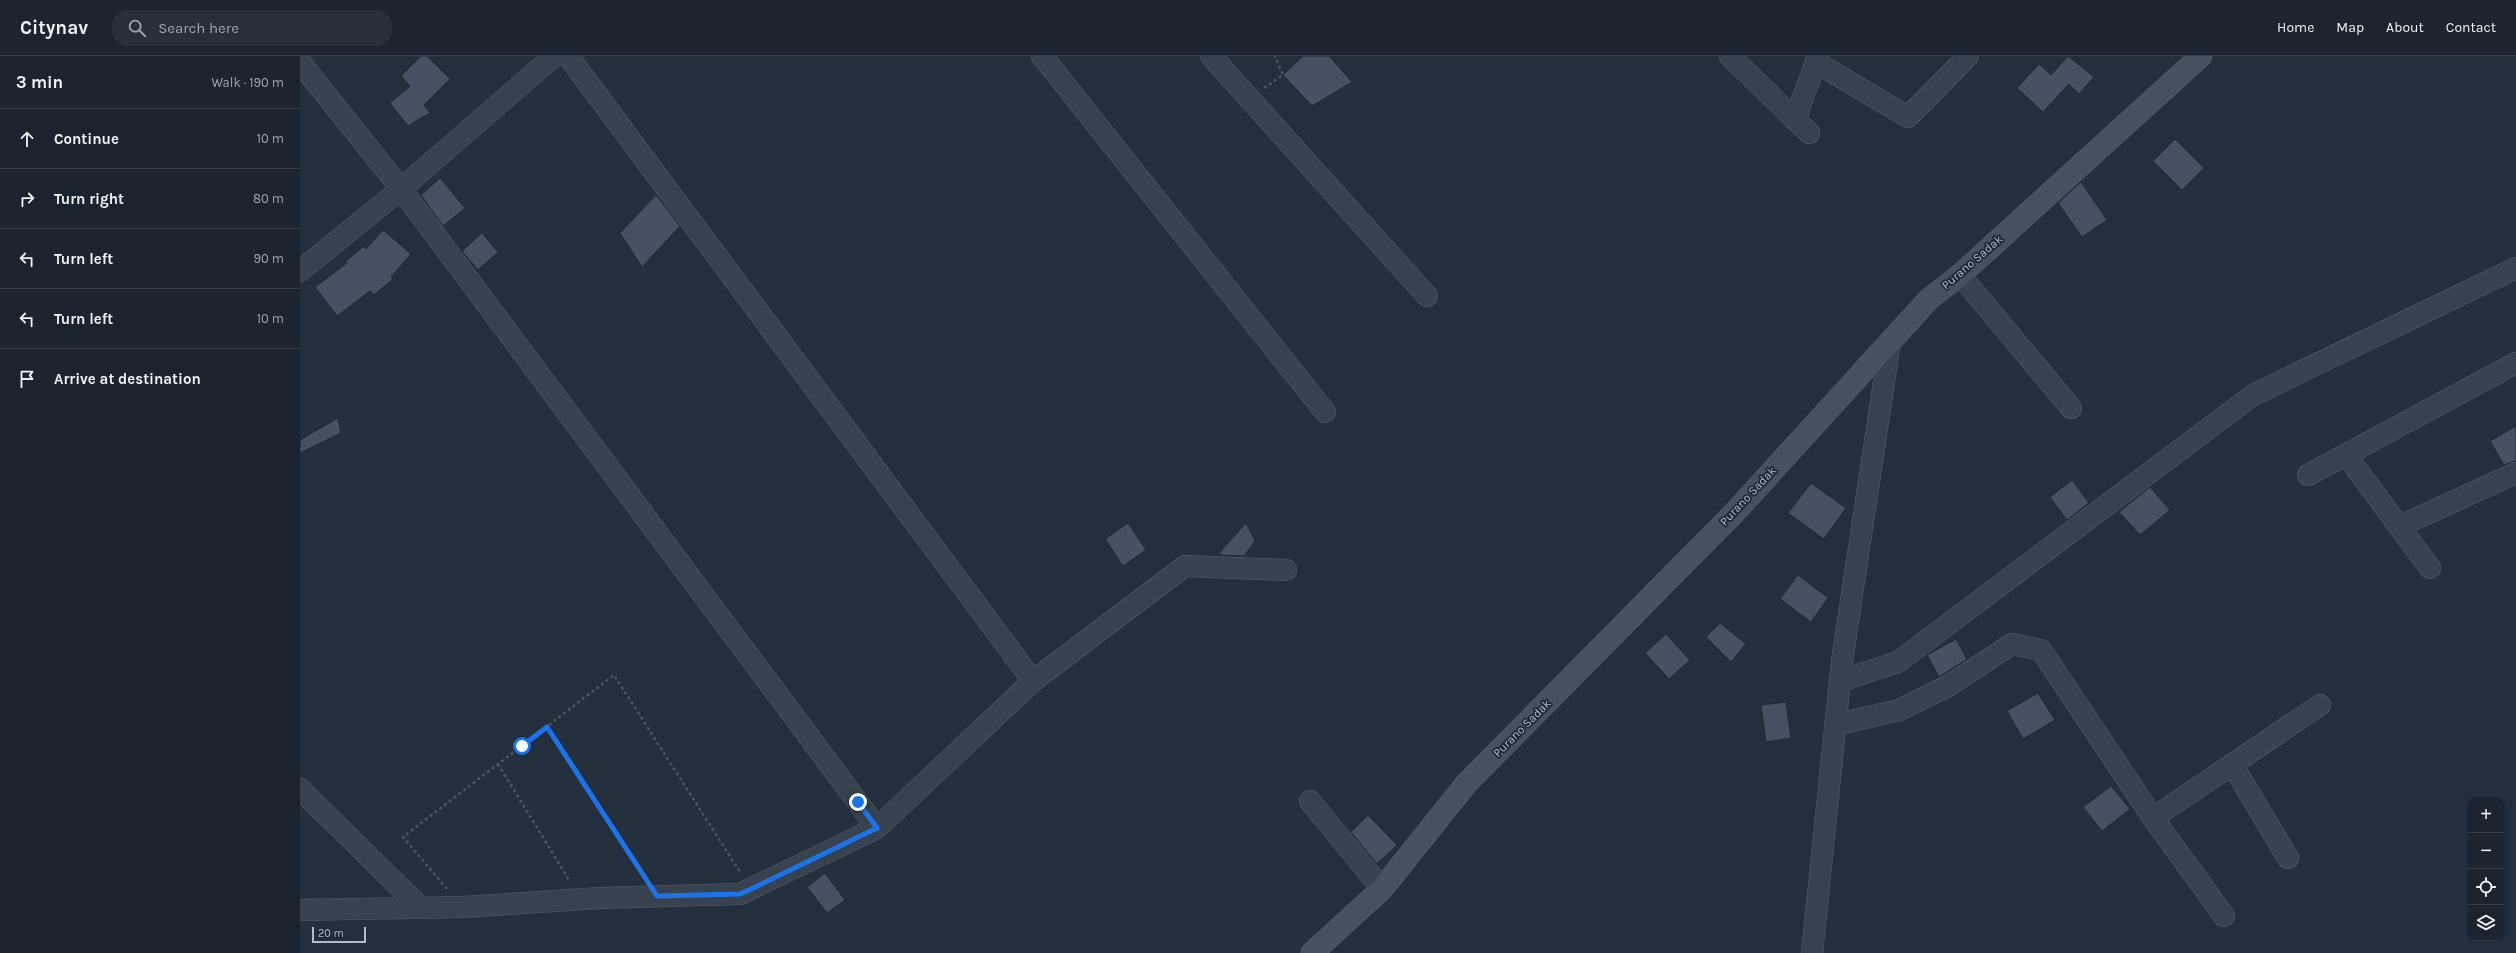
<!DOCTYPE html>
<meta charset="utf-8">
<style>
body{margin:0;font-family:Karla,sans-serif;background:#282f3a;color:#f1f3f6}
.controls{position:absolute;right:12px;bottom:12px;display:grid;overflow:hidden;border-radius:8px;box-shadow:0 1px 3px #0004}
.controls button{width:36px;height:36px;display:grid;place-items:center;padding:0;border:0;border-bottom:1px solid #39404a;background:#1b232e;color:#f1f3f6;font:20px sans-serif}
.scale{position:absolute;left:12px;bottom:10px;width:54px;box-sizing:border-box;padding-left:4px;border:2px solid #b4bcc9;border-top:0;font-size:11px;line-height:14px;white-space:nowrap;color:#b4bcc9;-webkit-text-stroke:3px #1d2633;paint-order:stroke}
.stop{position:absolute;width:12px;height:12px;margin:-9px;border:3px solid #1a73e8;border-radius:50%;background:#fff}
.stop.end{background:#1a73e8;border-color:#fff;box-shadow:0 1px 4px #0008}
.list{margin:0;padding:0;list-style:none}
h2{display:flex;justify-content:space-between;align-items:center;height:52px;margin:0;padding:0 16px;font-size:17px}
h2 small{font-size:13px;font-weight:400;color:#a0a4aa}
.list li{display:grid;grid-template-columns:26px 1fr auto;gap:12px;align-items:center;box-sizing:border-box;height:60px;padding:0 16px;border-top:1px solid #39404a}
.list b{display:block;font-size:15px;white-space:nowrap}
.list em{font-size:13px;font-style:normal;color:#a0a4aa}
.icon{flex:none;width:22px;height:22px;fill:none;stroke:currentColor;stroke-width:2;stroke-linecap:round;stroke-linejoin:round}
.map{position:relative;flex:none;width:2216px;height:897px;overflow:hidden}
header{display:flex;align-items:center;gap:24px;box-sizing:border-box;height:56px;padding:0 20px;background:#1b232e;border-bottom:1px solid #39404a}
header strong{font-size:19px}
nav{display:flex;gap:22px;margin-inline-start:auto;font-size:14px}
.search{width:280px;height:36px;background:#282f3a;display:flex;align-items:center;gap:10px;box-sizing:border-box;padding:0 14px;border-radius:16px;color:#a0a4aa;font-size:15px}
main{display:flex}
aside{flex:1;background:#1b232e}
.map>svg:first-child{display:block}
.building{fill:#455162;stroke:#1f2835}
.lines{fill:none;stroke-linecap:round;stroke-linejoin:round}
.street-casing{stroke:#565f6c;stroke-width:22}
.secondary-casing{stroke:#565f6c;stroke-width:23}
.path{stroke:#44595c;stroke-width:2.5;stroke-dasharray:3 3;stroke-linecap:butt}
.street{stroke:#38414e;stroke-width:21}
.secondary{stroke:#465061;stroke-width:22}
.route{stroke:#1a73e8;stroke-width:5}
.labels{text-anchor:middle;stroke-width:3.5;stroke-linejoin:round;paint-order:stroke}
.street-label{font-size:12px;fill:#b4bcc9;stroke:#1d2633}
</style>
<header>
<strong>Citynav</strong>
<div class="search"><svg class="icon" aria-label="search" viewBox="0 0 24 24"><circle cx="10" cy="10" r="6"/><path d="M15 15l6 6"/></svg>Search here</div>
<nav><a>Home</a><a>Map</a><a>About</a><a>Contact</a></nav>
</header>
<main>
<aside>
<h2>3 min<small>Walk · 190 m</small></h2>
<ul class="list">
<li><svg class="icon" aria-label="ahead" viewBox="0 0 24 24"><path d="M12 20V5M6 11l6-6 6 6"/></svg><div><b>Continue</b></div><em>10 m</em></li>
<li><svg class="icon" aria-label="right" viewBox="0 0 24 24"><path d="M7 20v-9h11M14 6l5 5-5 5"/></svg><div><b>Turn right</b></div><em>80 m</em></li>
<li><svg class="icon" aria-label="left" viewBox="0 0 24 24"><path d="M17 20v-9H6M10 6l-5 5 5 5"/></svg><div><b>Turn left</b></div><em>90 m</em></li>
<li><svg class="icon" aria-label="left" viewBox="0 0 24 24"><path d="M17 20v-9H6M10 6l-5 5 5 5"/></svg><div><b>Turn left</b></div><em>10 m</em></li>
<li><svg class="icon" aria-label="arrive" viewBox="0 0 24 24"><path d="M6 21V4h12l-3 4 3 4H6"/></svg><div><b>Arrive at destination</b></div></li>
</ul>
</aside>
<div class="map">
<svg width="2216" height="897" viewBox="0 0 2216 897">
<rect width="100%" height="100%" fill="#242f3e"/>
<path class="building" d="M 121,0 L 127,0 L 150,23 L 124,49 L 130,57 L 108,70 L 90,47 L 110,30 L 101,20 Z
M 1003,0 L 1029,0 L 1052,26 L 1012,50 L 983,19 Z
M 1768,0 L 1794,21 L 1779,38 L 1769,28 L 1743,56 L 1717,32 L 1739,8 L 1751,19 Z
M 1875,83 L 1904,112 L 1882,134 L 1853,105 Z
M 140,122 L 165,152 L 143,170 L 121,139 Z
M 1781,126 L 1807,164 L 1782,181 L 1758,147 Z
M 356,139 L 380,170 L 342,211 L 320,177 Z
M 83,174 L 111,198 L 91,221 L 93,223 L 74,239 L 70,235 L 37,260 L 15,231 L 47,207 L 45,206 L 64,190 L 66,193 Z
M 182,177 L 198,196 L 178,214 L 162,195 Z
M 38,362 L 41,377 L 0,397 L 0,384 Z
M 2216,370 L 2216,405 L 2204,409 L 2190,385 Z
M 1772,424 L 1789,447 L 1767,464 L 1750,441 Z
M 1511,427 L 1546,452 L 1524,483 L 1488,457 Z
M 1850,431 L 1870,454 L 1840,479 L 1819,456 Z
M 828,467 L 846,494 L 823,510 L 805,483 Z
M 946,467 L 955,485 L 944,500 L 922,499 L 919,497 Z
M 1498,519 L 1528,542 L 1511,566 L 1480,543 Z
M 1420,567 L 1446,588 L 1431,606 L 1406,581 Z
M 1366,578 L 1390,604 L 1369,623 L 1345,597 Z
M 1656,583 L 1667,603 L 1639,621 L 1627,599 Z
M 1738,637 L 1755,664 L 1723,683 L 1707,655 Z
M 1486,646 L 1491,682 L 1466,686 L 1461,649 Z
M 1811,730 L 1830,753 L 1802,775 L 1783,751 Z
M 1068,759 L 1097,789 L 1077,808 L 1051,776 Z
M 525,817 L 545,844 L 527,857 L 507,831 Z"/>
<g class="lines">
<defs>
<path id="street" d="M 268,0 L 733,625
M 742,0 L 1025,356
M 911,0 L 1127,240
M 1430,0 L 1509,77
M 0,6 L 101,133 L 577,772
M 1517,7 L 1608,61 L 1668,0
M 1495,64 L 1518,0
M 0,215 L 101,133 L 254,0
M 1660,219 L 1771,352
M 2046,399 L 2130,512
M 2008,419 L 2216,307
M 2100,470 L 2216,417
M 1540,625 L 1598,606 L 1953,339 L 2216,212
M 1535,669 L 1599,654 L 1648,630 L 1712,588 L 1741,594 L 1853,762 L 2020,649
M 1932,708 L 1988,802
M 0,733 L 120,851
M 1010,745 L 1082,833
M 1853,762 L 1924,860
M 0,854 L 163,851 L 300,842 L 440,838 L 577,772 L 733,625 L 885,510 L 986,514
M 1512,897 L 1542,605 L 1590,286"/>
<path id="secondary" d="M 1012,897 L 1082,833 L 1166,728 L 1435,456 L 1629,243 L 1660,219 L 1901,0"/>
</defs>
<use href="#street" class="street-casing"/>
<use href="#secondary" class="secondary-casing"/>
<path class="path" d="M 964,32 L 983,19 L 975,0
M 247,671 L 345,822
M 198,708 L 269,824
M 147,833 L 103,781 L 314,619 L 440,816"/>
<use href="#street" class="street"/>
<use href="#secondary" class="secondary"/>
</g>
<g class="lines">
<path class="route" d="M 222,690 L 247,671 L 357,840 L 440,838 L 451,833 L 577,772 L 558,746"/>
</g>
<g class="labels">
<g class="street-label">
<text transform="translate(1672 206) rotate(-41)" y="4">Purano Sadak</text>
<text transform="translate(1448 440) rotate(-47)" y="4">Purano Sadak</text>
<text transform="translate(1222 672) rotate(-45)" y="4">Purano Sadak</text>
</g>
</g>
</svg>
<div class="controls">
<button>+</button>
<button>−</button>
<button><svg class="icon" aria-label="locate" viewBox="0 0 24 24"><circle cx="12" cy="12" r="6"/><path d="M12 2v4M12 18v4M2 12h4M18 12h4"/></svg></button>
<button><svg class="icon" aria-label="layers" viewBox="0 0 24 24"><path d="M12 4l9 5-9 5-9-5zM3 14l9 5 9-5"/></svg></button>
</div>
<div class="scale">20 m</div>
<div class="stop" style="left:222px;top:690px"></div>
<div class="stop end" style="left:558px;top:746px"></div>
</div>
</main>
